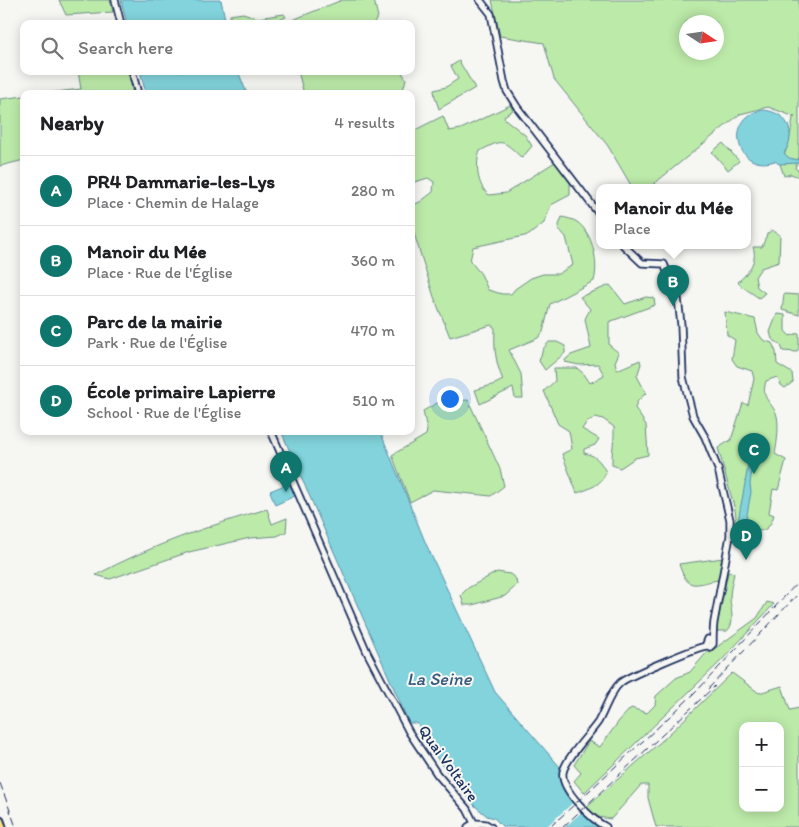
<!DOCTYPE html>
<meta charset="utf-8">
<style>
body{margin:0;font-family:Itim,sans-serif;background:#f2f2f2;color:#202124}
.controls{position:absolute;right:15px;bottom:15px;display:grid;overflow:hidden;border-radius:10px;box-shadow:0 2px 12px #0003}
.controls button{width:45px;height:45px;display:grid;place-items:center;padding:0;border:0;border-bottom:1px solid #e0e0e0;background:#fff;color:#202124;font:25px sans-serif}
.compass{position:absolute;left:679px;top:15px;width:45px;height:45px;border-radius:50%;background:#fff;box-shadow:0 2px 12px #0003;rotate:102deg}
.you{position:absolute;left:449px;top:398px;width:18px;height:18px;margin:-12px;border:4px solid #fff;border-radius:50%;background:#1a73e8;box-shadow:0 0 0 8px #1a73e833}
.badge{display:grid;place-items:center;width:32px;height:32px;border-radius:50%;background:#0f766e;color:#fff;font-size:16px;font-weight:700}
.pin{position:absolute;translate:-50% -41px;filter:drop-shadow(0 1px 2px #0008)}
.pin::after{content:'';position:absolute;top:26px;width:18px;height:15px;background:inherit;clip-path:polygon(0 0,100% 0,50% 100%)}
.popup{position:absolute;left:596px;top:184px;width:155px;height:65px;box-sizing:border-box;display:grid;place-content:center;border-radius:10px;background:#fff;filter:drop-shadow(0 1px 4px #0005);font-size:16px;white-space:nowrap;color:#757577}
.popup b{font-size:19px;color:#202124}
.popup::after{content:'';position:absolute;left:50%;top:100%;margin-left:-10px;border:10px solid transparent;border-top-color:#fff}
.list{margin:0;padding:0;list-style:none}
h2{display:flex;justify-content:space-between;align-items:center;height:65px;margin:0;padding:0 20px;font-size:21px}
h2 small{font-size:16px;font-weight:400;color:#757577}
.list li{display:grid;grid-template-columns:32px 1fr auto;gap:15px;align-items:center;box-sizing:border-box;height:70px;padding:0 20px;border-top:1px solid #e0e0e0}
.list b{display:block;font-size:19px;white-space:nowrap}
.list p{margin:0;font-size:16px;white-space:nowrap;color:#757577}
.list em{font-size:16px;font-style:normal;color:#757577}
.icon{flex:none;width:28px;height:28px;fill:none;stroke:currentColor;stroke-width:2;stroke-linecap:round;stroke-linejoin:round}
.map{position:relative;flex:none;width:799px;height:827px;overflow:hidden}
.search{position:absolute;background:#fff;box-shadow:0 2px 12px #0003;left:20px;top:20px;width:395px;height:55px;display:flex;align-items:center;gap:12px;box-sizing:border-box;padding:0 18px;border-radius:10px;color:#757577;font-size:19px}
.panel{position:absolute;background:#fff;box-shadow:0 2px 12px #0003;left:20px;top:90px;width:395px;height:345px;border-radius:10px}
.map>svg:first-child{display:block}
.green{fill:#bceaa9;stroke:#6c8c84;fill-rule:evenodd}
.water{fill:#82d3dc;stroke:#5991aa}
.pier{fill:#f6f6f2}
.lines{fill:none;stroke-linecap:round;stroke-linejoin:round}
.minor-casing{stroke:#1b2f5e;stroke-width:9}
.major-casing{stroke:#1b2f5e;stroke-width:11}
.minor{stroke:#f6f6f2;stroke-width:5.5}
.major{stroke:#fae180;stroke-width:7}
.rail{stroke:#1b2f5e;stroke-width:1;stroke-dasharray:8 4;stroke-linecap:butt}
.labels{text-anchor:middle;stroke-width:4;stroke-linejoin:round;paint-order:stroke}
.street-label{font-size:16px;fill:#1b2f5e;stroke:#f6f6f2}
.water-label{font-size:18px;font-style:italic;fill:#35587e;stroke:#f6f6f2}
</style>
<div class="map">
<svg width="799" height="827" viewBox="0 0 799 827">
<rect width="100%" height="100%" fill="#f6f6f2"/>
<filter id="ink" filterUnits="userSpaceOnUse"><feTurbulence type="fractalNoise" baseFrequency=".02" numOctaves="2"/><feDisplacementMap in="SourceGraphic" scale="10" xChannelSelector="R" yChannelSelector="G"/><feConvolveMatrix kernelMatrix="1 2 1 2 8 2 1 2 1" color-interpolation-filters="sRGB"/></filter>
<g filter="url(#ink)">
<path class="green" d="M 59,0 L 110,0 L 113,12 L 66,15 Z
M 342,0 L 374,0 L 378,17 L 373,24 L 292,24 L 290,21 Z
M 492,0 L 799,0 L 799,157 L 795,168 L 799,171 L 799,177 L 791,174 L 784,176 L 780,164 C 788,149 791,134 793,117 L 795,117 L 768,107 L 740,114 L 650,187 L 632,187 L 608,146 L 554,79 L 544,43 L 500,36 ZM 686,22 L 716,22 L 716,52 L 686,52 Z
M 243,13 L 258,18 L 284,14 L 286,17 L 270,24 L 231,24 L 230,15 Z
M 459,61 L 475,88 L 439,109 L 435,97 L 434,90 L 446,87 L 458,79 L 451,66 Z
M 78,71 L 128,71 L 133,94 L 39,94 L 81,89 Z
M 298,71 L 401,71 L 406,79 L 402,94 L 304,94 Z
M 24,96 L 24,160 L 0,166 L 0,99 Z
M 510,105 L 513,110 L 504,116 L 505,119 L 525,135 L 532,146 L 522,158 C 502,140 504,138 480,151 C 475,164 477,186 489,195 L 506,193 L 555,162 L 570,183 L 570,195 L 551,205 L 544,223 L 529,235 L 473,247 L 470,261 L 481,274 L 488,290 L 502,294 L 511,294 L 515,289 L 531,278 L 543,274 L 558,274 L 573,265 L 566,237 L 558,228 L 562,217 C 566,218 573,219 577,222 C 593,233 599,263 594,281 L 550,304 L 543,332 L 538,338 L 509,350 L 521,374 L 523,398 L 515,398 L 513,388 L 480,404 L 475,390 L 495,384 L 503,380 C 495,362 494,347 495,328 L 491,325 L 450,337 L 434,297 L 411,224 L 411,206 L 420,202 L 433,192 L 434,182 L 428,178 L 411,183 L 411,132 L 443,116 L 449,131 L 461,129 Z
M 723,143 L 739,161 L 728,170 L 712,152 Z
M 772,230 L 780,235 L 779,262 L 761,268 L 755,277 L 757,287 L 765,293 L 759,298 L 740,285 L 738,282 C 748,273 758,261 753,247 L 762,247 L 767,234 Z
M 610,285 L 625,304 L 646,297 L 654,298 L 655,305 L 609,322 L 609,345 L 619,353 L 615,362 L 617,370 L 640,360 L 641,364 L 637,376 L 646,393 L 637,402 L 635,408 L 646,425 L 648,455 L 635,458 L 620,468 L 612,465 C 611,452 615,440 614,427 L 603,419 L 596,417 L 586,423 L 582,429 L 599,439 L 595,445 L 584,449 L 584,453 C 597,456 600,461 606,472 C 602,485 589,489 577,493 L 562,454 L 572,449 L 569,431 L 558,424 L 544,391 L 555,381 L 554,368 L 577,368 L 584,374 L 590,383 L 604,375 L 598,364 L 579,365 L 565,362 L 565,360 L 571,355 L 591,348 L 585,319 L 590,309 L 580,297 Z
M 784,294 L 799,295 L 799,315 L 782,310 Z
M 725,312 L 755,319 L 758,333 L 763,340 L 772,343 L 776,352 L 777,364 L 792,373 L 793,382 L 785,388 L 781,385 L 777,377 L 766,381 C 761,399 769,399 776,413 C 780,422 777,444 775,454 L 786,460 L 778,490 L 773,489 L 769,513 L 774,515 C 766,542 752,525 735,532 L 733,521 L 736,518 L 735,510 L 718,448 L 731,440 L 743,403 L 748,405 L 754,379 L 752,371 L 737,366 L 732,359 L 735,340 L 727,335 Z
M 777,314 L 785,315 L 785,331 L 790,336 L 799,333 L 799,348 L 797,352 L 783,351 L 781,345 L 772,339 L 770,332 Z
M 549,342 L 557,342 L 565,346 L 565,353 L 545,370 L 539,361 L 543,349 Z
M 468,400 L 500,469 L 504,486 L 491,496 L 433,490 L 410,502 L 392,455 L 426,435 L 427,430 L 423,411 L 439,402 Z
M 267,509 L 272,524 L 287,518 L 286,532 L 277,536 L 250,538 L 189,552 L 110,579 L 96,575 C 150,546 207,526 267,509 Z
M 723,558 L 718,580 C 694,584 688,592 679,564 Z
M 497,572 L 510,574 L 516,579 L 517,585 L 505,596 L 472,605 L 464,605 L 461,595 L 468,588 Z
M 728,572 L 734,573 C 733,580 730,589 730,597 C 730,608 736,623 727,631 L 716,631 Z
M 767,602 L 774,604 L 720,662 L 584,793 L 574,781 L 581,773 L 574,765 L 589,741 L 600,747 L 619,721 L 631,708 L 647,713 L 655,705 L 656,696 L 676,678 L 690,672 L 708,651 L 710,652 L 757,618 Z
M 732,673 L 759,693 L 782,686 L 790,710 L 799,708 L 799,827 L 656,827 L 648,798 L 648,785 L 641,785 L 611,819 L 598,817 L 586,807 L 665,738 ZM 743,726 L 780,726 L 780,808 L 743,808 Z"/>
<path class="water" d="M 121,0 L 221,0 L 226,24 L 127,24 Z
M 140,71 L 238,71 L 247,94 L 146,94 Z
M 762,110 C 787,111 798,133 784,153 L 789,158 L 799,160 L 799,163 L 779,164 L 775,161 C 735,174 724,117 762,110 Z
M 281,431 L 380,431 L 426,544 L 495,692 L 560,767 L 560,781 L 562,786 L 599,827 L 503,827 L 494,818 L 487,816 L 475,806 L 440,763 L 417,723 L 409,723 Z
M 749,454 L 754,454 L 750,484 L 751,492 L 745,526 L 737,527 C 741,502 747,479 749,454 Z
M 292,482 L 297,495 L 275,505 L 270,491 Z"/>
<path class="pier" d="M 576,800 L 585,809 L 565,827 L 546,827 Z"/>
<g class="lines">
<defs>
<path id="minor" d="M 115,0 L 121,24
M 480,0 L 491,14 L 504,81 L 507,91 L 517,107 L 599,214
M 132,71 L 138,94
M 623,245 L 642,263 L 664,264 L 678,298 L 681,325 L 683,377 L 693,416 L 705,437 L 718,469 L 730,520 L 730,536 L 714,622 C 713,630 713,636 713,644 L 710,647 L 706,644 L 708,639 L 713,641
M 271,431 L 367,652 L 409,732 L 437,774 L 467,809 L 476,827
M 475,823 L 486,824 L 491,827
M 468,827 L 475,823
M 606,827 C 592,820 560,789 563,772 C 566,758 589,735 598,722 C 605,710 610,692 620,683 C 626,677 699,646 707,646"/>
<path id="major" d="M 0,821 L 2,827"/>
</defs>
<use href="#minor" class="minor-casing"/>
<use href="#major" class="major-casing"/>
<use href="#minor" class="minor"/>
<use href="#major" class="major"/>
<path class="rail" d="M 708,689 L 799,593
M 0,783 L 16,827
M 550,827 L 695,693 L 799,581
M 563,827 L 715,686"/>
</g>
</g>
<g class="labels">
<g class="street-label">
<text transform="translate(449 763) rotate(54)" y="6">Quai Voltaire</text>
</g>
<g class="water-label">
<text x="439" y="685">La Seine</text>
</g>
</g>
</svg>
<div class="controls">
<button>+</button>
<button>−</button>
</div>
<svg class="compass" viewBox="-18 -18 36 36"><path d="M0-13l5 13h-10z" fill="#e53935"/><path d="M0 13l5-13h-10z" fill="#757577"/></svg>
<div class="you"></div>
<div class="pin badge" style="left:286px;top:492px">A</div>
<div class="pin badge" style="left:673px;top:306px">B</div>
<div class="popup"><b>Manoir du Mée</b>Place</div>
<div class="pin badge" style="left:754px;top:474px">C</div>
<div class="pin badge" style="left:746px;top:560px">D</div>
<div class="search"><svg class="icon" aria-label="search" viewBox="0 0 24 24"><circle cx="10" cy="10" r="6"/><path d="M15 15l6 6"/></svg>Search here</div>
<section class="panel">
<h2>Nearby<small>4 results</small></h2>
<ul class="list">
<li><span class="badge">A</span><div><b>PR4 Dammarie-les-Lys</b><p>Place · Chemin de Halage</p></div><em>280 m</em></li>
<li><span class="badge">B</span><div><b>Manoir du Mée</b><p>Place · Rue de l'Église</p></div><em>360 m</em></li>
<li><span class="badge">C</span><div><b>Parc de la mairie</b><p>Park · Rue de l'Église</p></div><em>470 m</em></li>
<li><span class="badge">D</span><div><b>École primaire Lapierre</b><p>School · Rue de l'Église</p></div><em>510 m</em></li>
</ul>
</section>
</div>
